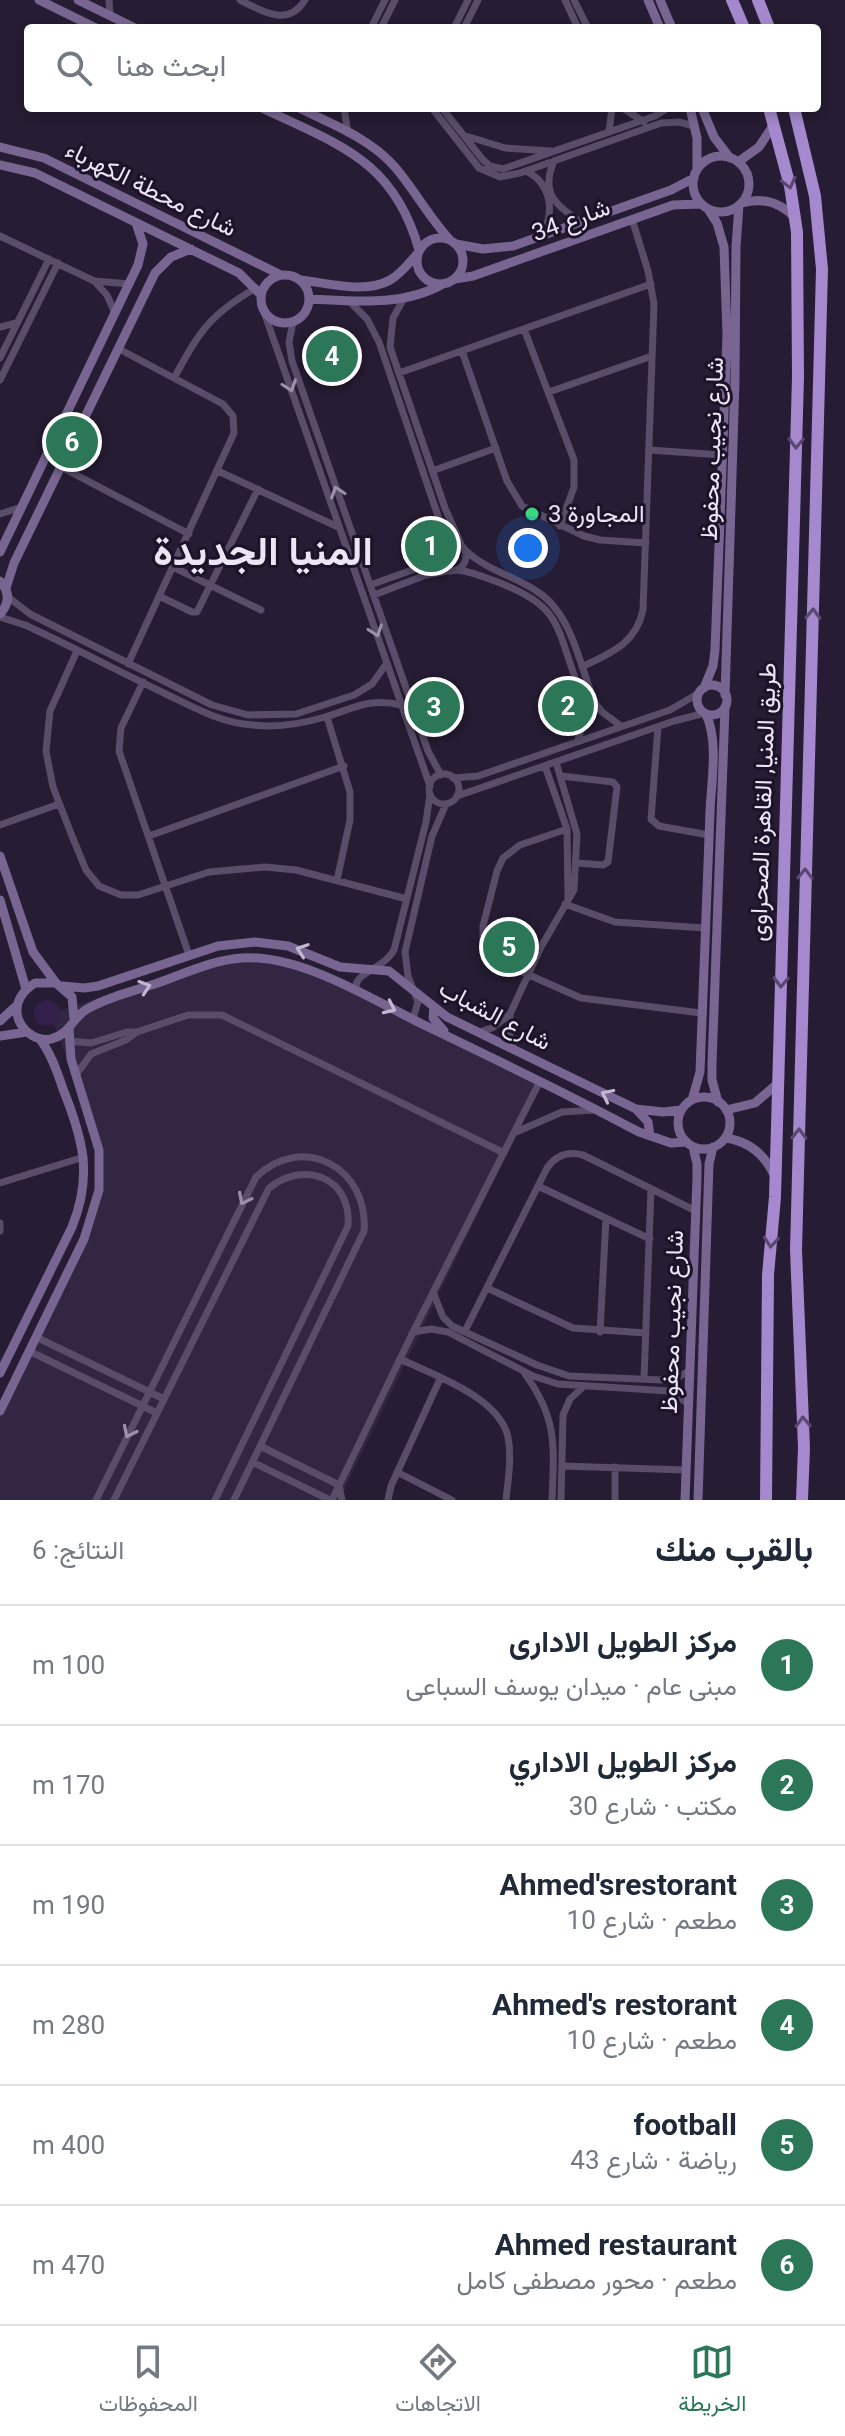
<!DOCTYPE html>
<html lang="ar">
<meta charset="utf-8">
<style>
body{margin:0;font-family:Roboto,Vazirmatn,sans-serif;background:#f2f2f3;color:#1f2937;direction:rtl}
.you{position:absolute;left:528px;top:548px;width:28px;height:28px;margin:-20px;border:6px solid #fff;border-radius:50%;background:#1a73e8;box-shadow:0 0 0 12px #1a73e833}
.badge{display:grid;place-items:center;width:52px;height:52px;border-radius:50%;background:#2b7757;color:#fff;font-size:26px;font-weight:700}
.pin{position:absolute;translate:-50% -50%;border:4px solid #fff;box-shadow:0 2px 8px #0006}
.list{margin:0;padding:0;list-style:none}
h2{display:flex;justify-content:space-between;align-items:center;height:104px;margin:0;padding:0 32px;font-size:34px}
h2 small{font-size:26px;font-weight:400;color:#747a83}
.list li{display:grid;grid-template-columns:52px 1fr auto;gap:24px;align-items:center;box-sizing:border-box;height:120px;padding:0 32px;border-top:2px solid #e0e1e3}
.list b{display:block;font-size:30px;white-space:nowrap}
.list p{margin:0;font-size:26px;white-space:nowrap;color:#747a83}
.list em{font-size:26px;font-style:normal;color:#747a83}
.icon{flex:none;width:44px;height:44px;fill:none;stroke:currentColor;stroke-width:2;stroke-linecap:round;stroke-linejoin:round}
.map{position:relative;flex:none;width:845px;height:1500px;overflow:hidden;direction:ltr}
.search{position:absolute;background:#fff;box-shadow:0 4px 12px #0003;left:24px;right:24px;top:24px;height:88px;display:flex;align-items:center;gap:20px;box-sizing:border-box;padding:0 28px;border-radius:8px;color:#747a83;font-size:30px}
.sheet{height:824px;background:#fff}
nav{display:flex;justify-content:space-around;align-items:center;box-sizing:border-box;height:112px;border-top:2px solid #e0e1e3;background:#fff;font-size:22px;color:#747a83}
nav a{display:grid;justify-items:center;gap:4px}
nav .on{color:#2b7757}
.map>svg:first-child{display:block}
.built{fill:#322642}
.green{fill:#341f4c}
.lines{fill:none;stroke-linecap:round;stroke-linejoin:round}
.street{stroke:#594d69;stroke-width:7}
.secondary{stroke:#786591;stroke-width:9}
.highway{stroke:#a588cd;stroke-width:12}
.oneway{stroke:#5a4873}
.oneway2{stroke:#9b91a8}
.oneway3{stroke:#c3b8d1}
.poi-dot{fill:#3ad77f;stroke:#1d1329;stroke-width:3}
.labels{text-anchor:middle;stroke-width:6;stroke-linejoin:round;paint-order:stroke}
.street-label{font-size:24px;fill:#ebe5f4;stroke:#1d1329}
.poi-label{font-size:24px;fill:#ebe5f4;stroke:#1d1329;text-anchor:start}
.town-label{font-size:40px;font-weight:bold;fill:#ebe5f4;stroke:#1d1329}
</style>
<div class="map">
<svg width="845" height="1500" viewBox="0 0 845 1500">
<rect width="100%" height="100%" fill="#261c33"/>
<path class="built" d="M 259,954 L 304,963 L 543,1080 L 339,1500 L 0,1500 L 0,1403 L 77,1243 L 88,1218 L 96,1183 L 97,1153 L 89,1116 L 50,1014 L 222,957 Z"/>
<path class="green" d="M34 1013a13 13 0 1 1 26 0a13 13 0 1 1-26 0Z"/>
<g class="lines">
<path class="street" d="M 109,0 L 110,16
M 240,0 C 262,11 288,28 305,0
M 565,0 L 578,28
M 574,0 L 588,28
M 371,28 L 385,0
M 381,28 L 395,0
M 454,28 L 468,0
M 464,28 L 478,0
M 344,108 L 348,133
M 432,108 L 479,168 L 500,177 L 520,173 L 661,123 L 679,122 L 694,126
M 442,108 L 483,160 L 490,166 L 503,169 L 655,116 L 668,108
M 623,108 L 644,122
M 609,132 L 612,108
M 466,136 L 505,148 L 551,151
M 554,161 C 540,193 556,206 581,222
M 526,171 C 551,183 556,213 541,236
M 0,236 L 94,281 L 130,284
M 95,282 L 107,295 L 115,313
M 404,298 L 393,318 L 390,347 L 445,508 L 461,544
M 349,301 L 367,319 L 379,342 L 438,516 L 439,546
M 264,312 L 430,786
M 293,322 L 289,342 L 292,361 L 428,751 L 441,775
M 0,327 L 16,323
M 524,329 L 574,460 L 574,487 L 560,526
M 119,349 L 223,404 L 233,416 L 234,433 L 128,664
M 462,351 L 507,481 L 522,506 L 584,536 L 600,540 L 646,543
M 0,358 L 49,259
M 399,373 L 651,284
M 174,378 C 200,331 209,315 256,288
M 0,380 L 58,263
M 549,392 L 652,356
M 649,450 L 722,455
M 61,467 L 189,534
M 218,471 L 338,527
M 432,471 L 496,448
M 0,514 L 22,507
M436 556a15 15 0 1 1 30 0a15 15 0 1 1-30 0Z
M 465,550 C 485,569 513,576 535,590 C 573,613 579,665 595,703 L 602,712 L 621,726
M 173,567 L 261,610
M 457,570 C 475,572 489,579 505,585 C 555,606 556,621 572,669 C 582,698 589,712 577,742
M 370,585 L 415,569 L 436,553
M 374,595 L 426,575 L 447,571
M 159,596 L 192,612 L 197,612 L 258,489
M 8,597 L 30,614 L 212,705 L 248,715 L 296,714 L 354,695 L 372,684 L 387,663
M 0,617 L 25,625 C 71,646 116,670 162,692 C 191,706 220,723 253,725 C 277,728 301,724 325,717 C 352,709 371,697 401,705
M 77,651 L 50,711 L 46,751 L 53,787 L 70,831 L 86,870 L 99,886 L 121,895 L 138,895 L 209,872 L 265,867 L 296,870 L 407,899
M 582,667 C 610,653 636,644 643,610 L 654,304 L 648,271 L 632,219
M 143,682 L 121,728 L 119,751 L 189,955
M 327,717 L 350,792 L 350,820 L 337,880
M 658,727 L 651,819 L 659,826 L 709,835
M 545,766 L 567,829 L 568,898
M429 789a15 15 0 1 1 30 0a15 15 0 1 1-30 0Z
M 561,776 L 613,782 L 617,787 L 608,862 L 603,865 L 576,863
M 453,778 L 478,776 L 670,710 L 699,693
M 457,796 L 674,721 L 705,713
M 0,825 L 59,804
M 567,829 L 520,845 L 503,858 L 497,871 L 483,926 L 483,939 L 488,950 L 500,962 L 581,998 L 701,1013
M 149,836 L 344,766
M 565,904 L 615,922 L 705,928
M 356,991 C 352,972 382,971 394,950 L 426,822 L 430,794
M 413,1019 L 418,1002 L 408,976 L 405,952 L 432,836 L 446,804
M 479,1032 L 492,1028 L 510,1014
M 69,1041 L 91,1043 L 127,1032 L 137,1032
M 514,1050 L 510,1037 L 510,1014 L 541,947 L 574,890 L 577,834 L 556,762
M 76,1075 L 91,1054 L 126,1040 L 137,1032 L 188,1015 L 222,1015 L 504,1153
M 516,1132 L 562,1112 L 595,1110
M 0,1183 L 84,1157
M 538,1186 L 650,1239
M 0,1223 L 0,1231
M 487,1288 L 573,1328 L 646,1333
M 433,1292 L 443,1317 L 452,1326 L 537,1365 L 569,1376 L 661,1380 L 680,1376 L 689,1371
M 465,1331 L 547,1168 C 556,1155 568,1151 583,1155 L 696,1211
M 413,1332 L 431,1329 L 448,1332 L 533,1376 L 558,1384 L 669,1391 L 689,1404
M 600,1332 L 606,1218
M 36,1337 L 164,1399
M 29,1351 L 157,1413
M 400,1359 C 434,1375 499,1397 508,1437 C 512,1457 508,1480 506,1500
M 525,1374 C 558,1419 554,1447 552,1500
M 644,1379 L 651,1189
M 260,1446 L 339,1485 L 342,1500
M 252,1462 L 330,1500
M 562,1466 L 686,1470
M 397,1472 L 452,1500
M 96,1500 L 256,1177 C 303,1132 369,1168 364,1231 L 234,1500
M 114,1500 L 269,1188 C 304,1160 352,1177 348,1226 L 215,1500
M 332,1500 L 413,1332 L 540,1081
M 388,1500 L 391,1486 L 440,1379
M 561,1500 L 563,1415 L 570,1399 L 583,1387
M 615,1500 L 615,1467"/>
<path class="secondary" d="M 39,0 L 96,28
M 78,0 L 135,28
M 648,0 L 660,28
M 660,0 L 672,28
M 262,108 C 339,145 394,160 419,250
M 299,108 C 332,124 369,138 394,166 C 415,190 429,218 451,241
M 690,108 L 697,138 L 697,170
M 702,108 L 714,137 L 730,158
M 0,147 L 44,158 L 281,275
M693 184a28 28 0 1 1 56 0a28 28 0 1 1-56 0Z
M 738,162 L 759,147 L 774,124
M 0,165 L 35,173 L 239,273 L 261,295
M 742,203 C 763,197 780,202 795,218
M417 261a23 23 0 1 1 46 0a23 23 0 1 1-46 0Z
M 456,244 L 483,249 L 513,246 L 671,190 L 694,178
M261 299a24 24 0 1 1 48 0a24 24 0 1 1-48 0Z
M 455,279 L 473,276 L 673,205 L 701,204
M 301,280 C 327,283 366,294 390,280 C 401,274 409,263 418,253
M 309,299 C 354,301 402,307 443,284
M 0,552 L 138,265 L 143,244 L 136,223
M 0,581 C 10,592 10,603 0,614
M 6,588 L 14,563 L 155,273 L 171,257 L 191,249
M697 700a15 15 0 1 1 30 0a15 15 0 1 1-30 0Z
M 704,688 L 713,666 L 715,650 L 727,335 L 724,247 L 717,223 L 708,209
M 725,695 L 735,381 L 736,247 L 739,205
M 0,856 L 33,952 L 56,983
M 0,900 L 26,989
M 63,986 L 84,988 L 98,986 L 218,946 L 255,942 L 288,946 L 340,967 L 389,971 L 447,1017 L 636,1109 L 663,1112 L 681,1110
M 434,1008 L 433,1018 L 444,1031
M 74,1019 L 72,997 L 56,983 L 35,983 C 24,990 16,999 17,1013 C 19,1029 35,1042 51,1039 C 69,1035 73,1017 87,1009 C 108,997 133,991 155,984 C 184,974 212,960 242,958 C 300,954 371,999 422,1024 C 495,1059 568,1094 639,1132 L 671,1143 L 687,1142
M 0,1021 L 17,1005
M 0,1036 L 27,1032
M678 1123a26 26 0 1 1 52 0a26 26 0 1 1-52 0Z
M 692,1100 L 700,1072 C 703,985 707,899 710,812 C 711,783 719,742 706,714
M 718,1102 L 712,1080 L 712,1064 L 725,708
M 636,1109 L 648,1122 L 650,1136
M 726,1110 L 755,1103 L 778,1083
M 725,1138 C 748,1141 764,1153 774,1175
M 0,1373 L 72,1227 C 93,1175 83,1139 63,1089 C 57,1071 51,1054 40,1039
M 0,1411 L 84,1239 L 99,1190 L 99,1150 L 71,1059 L 69,1028
M 685,1500 L 697,1178 L 697,1164 L 693,1147
M 698,1500 L 709,1164 L 713,1147"/>
<path class="highway" d="M 732,0 L 744,28
M 758,0 L 769,28
M 794,108 L 815,196 L 822,269 L 796,1250 L 804,1448 L 802,1500
M 766,1500 L 768,1275 L 775,1197 L 798,377 L 797,232 L 790,186 L 769,108"/>
</g>
<defs><path id="oneway-chevron" d="M-2-3.5L2.5 0L-2 3.5" fill="none" stroke-width="1.6" stroke-linecap="round" stroke-linejoin="round" transform="scale(2)"/></defs>
<g class="oneway">
<use href="#oneway-chevron" transform="translate(789 183) rotate(77)"/>
<use href="#oneway-chevron" transform="translate(796 443) rotate(92)"/>
<use href="#oneway-chevron" transform="translate(813 614) rotate(-88)"/>
<use href="#oneway-chevron" transform="translate(805 874) rotate(-89)"/>
<use href="#oneway-chevron" transform="translate(781 982) rotate(92)"/>
<use href="#oneway-chevron" transform="translate(799 1134) rotate(-89)"/>
<use href="#oneway-chevron" transform="translate(771 1242) rotate(95)"/>
<use href="#oneway-chevron" transform="translate(803 1422) rotate(-92)"/>
</g>
<g class="oneway2">
<use href="#oneway-chevron" transform="translate(290 386) rotate(71)"/>
<use href="#oneway-chevron" transform="translate(337 492) rotate(-109)"/>
<use href="#oneway-chevron" transform="translate(376 631) rotate(71)"/>
<use href="#oneway-chevron" transform="translate(244 1199) rotate(117)"/>
<use href="#oneway-chevron" transform="translate(129 1432) rotate(116)"/>
</g>
<g class="oneway3">
<use href="#oneway-chevron" transform="translate(302 950) rotate(-161)"/>
<use href="#oneway-chevron" transform="translate(145 987) rotate(-18)"/>
<use href="#oneway-chevron" transform="translate(390 1008) rotate(25)"/>
<use href="#oneway-chevron" transform="translate(607 1095) rotate(-154)"/>
</g>
<circle class="poi-dot" cx="532" cy="514" r="8"/>
<g class="labels">
<g class="street-label">
<text transform="translate(151 189) rotate(26)" y="8">شارع محطة الكهرباء</text>
<text transform="translate(571 220) rotate(-20)" y="8">شارع 34</text>
<text transform="translate(712 449) rotate(-88)" y="8">شارع نجيب محفوظ</text>
<text transform="translate(763 802) rotate(-88)" y="8">طريق المنيا, القاهرة الصحراوى</text>
<text transform="translate(495 1015) rotate(28)" y="8">شارع الشباب</text>
<text transform="translate(672 1322) rotate(-88)" y="8">شارع نجيب محفوظ</text>
</g>
<g class="poi-label">
<text x="548" y="522">المجاورة 3</text>
</g>
<g class="town-label">
<text x="263" y="565">المنيا الجديدة</text>
</g>
</g>
</svg>
<div class="you"></div>
<div class="pin badge" style="left:431px;top:546px">1</div>
<div class="pin badge" style="left:568px;top:706px">2</div>
<div class="pin badge" style="left:434px;top:707px">3</div>
<div class="pin badge" style="left:332px;top:356px">4</div>
<div class="pin badge" style="left:509px;top:947px">5</div>
<div class="pin badge" style="left:72px;top:442px">6</div>
<div class="search"><svg class="icon" aria-label="search" viewBox="0 0 24 24"><circle cx="10" cy="10" r="6"/><path d="M15 15l6 6"/></svg>ابحث هنا</div>
</div>
<section class="sheet">
<h2>بالقرب منك<small>النتائج: 6</small></h2>
<ul class="list">
<li><span class="badge">1</span><div><b>مركز الطويل الادارى</b><p>مبنى عام · ميدان يوسف السباعى</p></div><em>100 m</em></li>
<li><span class="badge">2</span><div><b>مركز الطويل الاداري</b><p>مكتب · شارع 30</p></div><em>170 m</em></li>
<li><span class="badge">3</span><div><b>Ahmed'srestorant</b><p>مطعم · شارع 10</p></div><em>190 m</em></li>
<li><span class="badge">4</span><div><b>Ahmed's restorant</b><p>مطعم · شارع 10</p></div><em>280 m</em></li>
<li><span class="badge">5</span><div><b>football</b><p>رياضة · شارع 43</p></div><em>400 m</em></li>
<li><span class="badge">6</span><div><b>Ahmed restaurant</b><p>مطعم · محور مصطفى كامل</p></div><em>470 m</em></li>
</ul>
</section>
<nav>
<a class="on"><svg class="icon" aria-label="map" viewBox="0 0 24 24"><path d="M3 6l6-2 6 2 6-2v14l-6 2-6-2-6 2zM9 4v14M15 6v14"/></svg>الخريطة</a>
<a><svg class="icon" aria-label="directions" viewBox="0 0 24 24"><path d="M12 3l9 9-9 9-9-9zM9 14v-3h6M13 9l2 2-2 2"/></svg>الاتجاهات</a>
<a><svg class="icon" aria-label="saved" viewBox="0 0 24 24"><path d="M7 4h10v16l-5-4-5 4z"/></svg>المحفوظات</a>
</nav>
